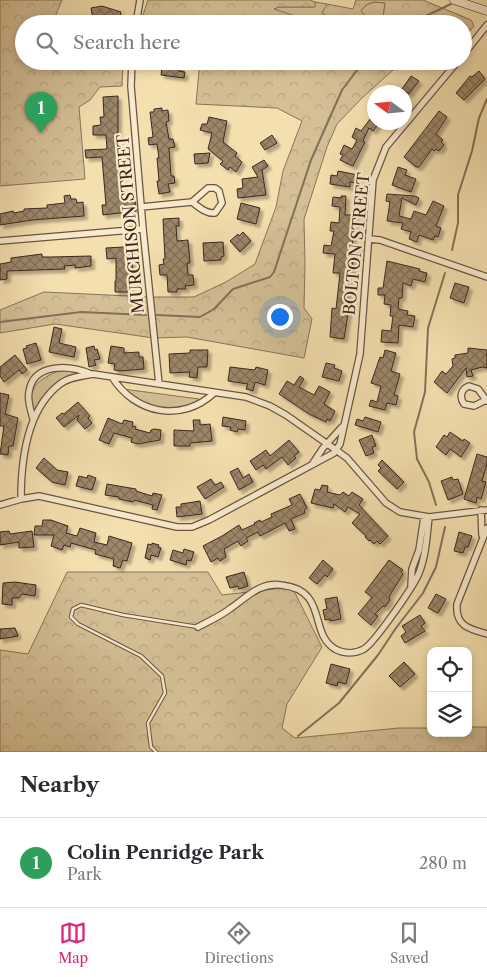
<!DOCTYPE html>
<style>
body{margin:0;font-family:"Libre Caslon Text",serif;background:#f7f7f7;color:#2b2b33}
.controls{position:absolute;right:15px;bottom:15px;display:grid;overflow:hidden;border-radius:10px;box-shadow:0 2px 8px #0003}
.controls button{width:45px;height:45px;display:grid;place-items:center;padding:0;border:0;border-bottom:1px solid #e1e1e2;background:#fff;color:#2b2b33;font:25px sans-serif}
.compass{position:absolute;left:367px;top:85px;width:45px;height:45px;border-radius:50%;background:#fff;box-shadow:0 2px 8px #0003;rotate:285deg}
.you{position:absolute;left:279px;top:316px;width:18px;height:18px;margin:-12px;border:4px solid #fff;border-radius:50%;background:#1a73e8;box-shadow:0 0 0 8px #1a73e833}
.badge{display:grid;place-items:center;width:32px;height:32px;border-radius:50%;background:#db2777;color:#fff;font-size:16px;font-weight:700}
.pin{position:absolute;translate:-50% -41px;filter:drop-shadow(0 1px 2px #0008)}
.pin::after{content:'';position:absolute;top:26px;width:18px;height:15px;background:inherit;clip-path:polygon(0 0,100% 0,50% 100%)}
.list{margin:0;padding:0;list-style:none}
h2{display:flex;justify-content:space-between;align-items:center;height:65px;margin:0;padding:0 20px;font-size:21px}
h2 small{font-size:16px;font-weight:400;color:#7c7c81}
.list li{display:grid;grid-template-columns:32px 1fr auto;gap:15px;align-items:center;box-sizing:border-box;height:90px;padding:0 20px;border-top:1px solid #e1e1e2}
.list b{display:block;font-size:19px;white-space:nowrap}
.list p{margin:0;font-size:16px;white-space:nowrap;color:#7c7c81}
.list em{font-size:16px;font-style:normal;color:#7c7c81}
.icon{flex:none;width:28px;height:28px;fill:none;stroke:currentColor;stroke-width:2;stroke-linecap:round;stroke-linejoin:round}
.map{position:relative;flex:none;width:487px;height:752px;overflow:hidden}
.search{position:absolute;background:#fff;box-shadow:0 2px 8px #0003;left:15px;right:15px;top:15px;height:55px;display:flex;align-items:center;gap:12px;box-sizing:border-box;padding:0 18px;border-radius:28px;color:#7c7c81;font-size:19px}
.sheet{height:155px;background:#fff}
nav{display:flex;justify-content:space-around;align-items:center;box-sizing:border-box;height:70px;border-top:1px solid #e1e1e2;background:#fff;font-size:14px;color:#7c7c81}
nav a{display:grid;justify-items:center;gap:2px}
nav .on{color:#db2777}
.map>svg:first-child{display:block}
.grass{fill:#d5c096;stroke:#88745a}
.forest{fill:url(#forest-crowns);stroke:#88745a;fill-rule:evenodd}
.lines{fill:none;stroke-linecap:round;stroke-linejoin:round}
.stream{stroke:#857058;stroke-width:2}
.building{fill:url(#building-cross-hatch);stroke:#3c271e;filter:url(#shadow)}
.lane-casing{stroke:#6a5542;stroke-width:4.5}
.street-casing{stroke:#6a5542;stroke-width:8}
.secondary-casing{stroke:#3c271e;stroke-width:9}
.lane{stroke:#f8eacb;stroke-width:2.5}
.street{stroke:#f8eacb;stroke-width:5.5}
.secondary{stroke:#f8eacb;stroke-width:8}
.labels{text-anchor:middle;stroke-width:4.5;stroke-linejoin:round;paint-order:stroke}
.street-label{font-size:16px;fill:#3c271e;stroke:#f8eacb}
</style>
<div class="map">
<svg width="487" height="752" viewBox="0 0 487 752">
<defs>
<pattern id="forest-crowns" width="20" height="18" patternUnits="userSpaceOnUse" patternTransform="scale(1.25)"><rect width="20" height="18" fill="#d5c096"/><path d="M2 6a3 3 0 1 1 6 0M12 15a3 3 0 1 1 6 0" fill="none" stroke="#b8a581"/></pattern>
<pattern id="building-cross-hatch" width="8" height="8" patternUnits="userSpaceOnUse" patternTransform="scale(1.25)"><rect width="8" height="8" fill="#9c8769"/><path d="M0 0l8 8M0 8l8-8" fill="none" stroke="#806e56"/></pattern>
<filter id="shadow"><feDropShadow dx="3.5" dy="3.5" stdDeviation="1" flood-color="#0004"/></filter>
</defs>
<rect width="100%" height="100%" fill="#f4dfaf"/>
<filter id="stains"><feTurbulence type="fractalNoise" baseFrequency=".004" numOctaves="4"/><feColorMatrix values="0 0 0 0 .2 0 0 0 0 .09 0 0 0 0 .02 0 0 0 .5 -.17"/></filter>
<radialGradient id="worn" r=".72"><stop offset=".6" stop-color="#630" stop-opacity="0"/><stop offset="1" stop-color="#630" stop-opacity=".3"/></radialGradient>
<path class="grass" d="M 315,2 L 327,4 L 323,13 L 335,21 L 334,24 C 323,24 320,19 310,18 C 298,16 284,16 273,9 L 279,7 L 314,7 Z
M 374,2 L 385,3 L 383,18 L 380,22 C 371,21 367,18 361,11 L 366,5 Z
M 123,389 L 199,399 L 195,405 L 165,410 L 141,403 Z"/>
<path class="forest" d="M 0,0 L 62,0 L 52,24 L 24,24 L 24,61 L 123,61 L 122,86 L 100,87 L 90,100 L 79,107 L 85,179 L 0,186 Z
M 148,0 L 310,0 L 315,2 L 315,7 L 279,7 L 274,9 L 295,16 L 313,18 L 324,24 L 170,24 L 142,18 Z
M 356,0 L 423,0 L 471,20 L 474,26 L 463,38 L 463,24 L 334,24 L 335,21 L 322,13 L 327,4 L 353,9 ZM 374,2 L 385,3 L 383,18 L 380,22 C 371,22 367,18 361,11 L 366,5 Z
M 200,61 L 403,61 L 362,98 L 337,124 L 327,147 L 304,219 L 305,263 L 304,308 L 312,319 L 304,358 L 187,337 L 154,338 L 55,324 L 0,333 L 0,310 L 44,292 L 150,297 L 194,297 L 226,282 L 255,264 L 276,207 L 283,171 L 302,121 L 277,108 L 196,104 Z
M 61,370 L 75,371 L 84,374 L 72,375 L 58,381 L 36,410 L 33,409 C 22,388 45,376 61,370 Z
M 67,572 L 208,572 L 222,595 L 292,587 L 322,647 L 287,704 L 282,728 L 295,738 L 399,728 L 431,728 L 431,733 L 468,733 L 468,727 L 487,727 L 487,752 L 0,752 L 0,650 L 28,654 Z"/>
<g class="lines">
<path class="stream" d="M 409,24 L 451,4
M 452,250 L 458,223 L 458,195 L 472,151 L 479,118 L 487,99
M 157,315 L 200,317 L 214,309 L 233,289 L 270,277 L 274,272 L 311,160 L 342,90 L 364,61
M 0,322 L 81,312 L 146,315
M 436,505 L 429,482 L 417,459 L 414,432 L 425,392 L 428,328 L 445,273
M 298,736 L 339,703 L 378,655 L 396,628 L 423,593 L 436,567 L 445,527"/>
</g>
<path class="building" d="M 102,6 L 121,12 L 119,22 L 103,18 L 93,20 L 91,8 Z
M 163,61 L 173,61 L 173,63 L 180,64 L 179,71 L 185,72 L 184,78 L 161,75 Z
M 479,71 L 485,79 L 464,100 L 456,93 L 470,76 L 472,77 Z
M 411,76 L 419,81 L 409,94 L 402,89 Z
M 118,96 L 118,169 L 120,169 L 124,200 L 135,200 L 136,211 L 103,215 L 102,205 L 106,205 L 102,157 L 86,158 L 85,150 L 107,149 L 106,135 L 93,135 L 93,126 L 101,125 L 100,117 L 104,117 L 103,97 Z
M 162,108 L 162,111 L 168,110 L 169,121 L 166,122 L 169,139 L 173,139 L 175,147 L 169,148 L 171,176 L 174,176 L 175,183 L 168,184 L 170,192 L 159,194 L 157,181 L 159,181 L 157,158 L 159,158 L 157,144 L 149,145 L 148,138 L 153,137 L 150,112 L 154,112 L 154,109 Z
M 439,111 L 447,117 L 436,134 L 443,140 L 441,142 L 444,145 L 439,151 L 436,149 L 434,151 L 432,149 L 419,167 L 416,167 L 404,157 Z
M 374,114 L 374,122 L 380,122 L 373,131 L 369,128 L 363,141 L 365,142 L 353,166 L 340,160 L 343,155 L 340,154 L 344,145 L 352,149 L 357,140 L 352,137 L 356,128 L 361,131 Z
M 209,117 L 227,121 L 223,142 L 237,153 L 235,156 L 242,162 L 236,172 L 230,167 L 228,170 L 220,164 L 223,161 L 208,149 L 212,133 L 200,130 L 202,124 L 207,124 Z
M 272,135 L 277,143 L 265,150 L 260,143 Z
M 210,153 L 208,163 L 195,164 L 194,154 Z
M 264,160 L 268,166 L 262,170 L 266,195 L 238,198 L 237,189 L 243,188 L 242,179 L 258,177 L 252,167 Z
M 398,167 L 407,170 L 405,175 L 416,179 L 411,192 L 392,185 Z
M 338,171 L 358,175 L 357,183 L 350,182 L 350,187 L 330,184 L 331,175 L 337,176 Z
M 387,194 L 415,196 L 419,198 L 416,205 L 402,198 L 399,216 L 411,219 L 414,211 L 426,215 L 433,201 L 444,206 L 436,226 L 441,228 L 438,237 L 435,236 L 433,240 L 419,235 L 417,242 L 409,239 L 411,232 L 401,229 L 403,223 L 387,221 L 390,202 L 386,201 Z
M 70,195 L 71,199 L 76,199 L 77,203 L 83,202 L 84,216 L 32,220 L 0,225 L 0,214 L 13,211 L 14,213 L 24,211 L 24,209 L 47,208 L 47,205 L 65,203 L 64,196 Z
M 341,196 L 346,196 L 345,215 L 355,215 L 352,247 L 359,248 L 357,257 L 353,256 L 352,272 L 349,272 L 347,300 L 350,301 L 344,339 L 330,337 L 332,308 L 336,309 L 340,273 L 333,273 L 335,254 L 323,253 L 324,245 L 331,246 L 334,231 L 330,231 L 331,222 L 339,223 L 340,207 L 332,206 L 333,197 L 341,198 Z
M 241,203 L 260,208 L 256,224 L 237,219 Z
M 179,218 L 179,226 L 176,226 L 177,241 L 188,240 L 190,263 L 187,263 L 188,275 L 193,275 L 194,285 L 185,286 L 186,289 L 177,289 L 177,292 L 168,292 L 167,275 L 160,275 L 159,265 L 164,264 L 163,259 L 165,259 L 163,219 Z
M 243,232 L 251,241 L 240,252 L 230,241 L 238,234 L 239,236 Z
M 223,242 L 224,256 L 221,257 L 221,260 L 204,261 L 203,243 Z
M 124,247 L 124,249 L 131,249 L 133,277 L 129,277 L 129,292 L 115,292 L 115,281 L 116,281 L 116,258 L 107,259 L 106,248 Z
M 42,254 L 42,257 L 51,257 L 91,256 L 91,266 L 75,268 L 75,265 L 64,266 L 65,269 L 7,271 L 7,279 L 0,280 L 0,264 L 11,262 L 11,258 Z
M 387,261 L 420,269 L 419,271 L 427,273 L 425,282 L 413,279 L 411,286 L 403,283 L 402,298 L 399,298 L 398,309 L 408,311 L 407,315 L 415,316 L 413,327 L 399,325 L 398,343 L 381,342 L 382,330 L 391,331 L 393,316 L 390,316 L 391,305 L 384,304 L 385,295 L 378,295 L 378,288 L 383,288 Z
M 455,283 L 469,287 L 464,303 L 450,298 Z
M 54,327 L 62,329 L 59,343 L 76,347 L 74,357 L 49,352 Z
M 36,343 L 41,360 L 27,364 L 23,349 L 27,348 L 26,346 Z
M 94,346 L 95,350 L 97,349 L 100,359 L 94,360 L 96,365 L 89,367 L 86,348 Z
M 111,346 L 124,348 L 124,353 L 139,352 L 139,357 L 143,357 L 144,369 L 120,371 L 114,370 L 115,364 L 108,363 Z
M 468,348 L 487,350 L 487,368 L 482,367 L 471,370 L 473,376 L 467,377 L 466,368 L 447,393 L 434,382 L 437,378 L 442,371 L 446,374 L 453,366 L 452,359 L 455,358 L 455,355 L 468,353 Z
M 190,350 L 208,350 L 207,367 L 198,367 L 197,378 L 189,377 L 190,372 L 170,373 L 169,354 L 190,353 Z
M 385,350 L 396,353 L 391,371 L 400,374 L 394,395 L 398,396 L 396,405 L 387,403 L 385,410 L 369,406 L 371,400 L 377,402 L 381,386 L 371,383 L 380,357 L 383,358 Z
M 15,355 L 27,370 L 22,374 L 19,370 L 4,382 L 0,376 L 0,367 Z
M 326,363 L 335,365 L 334,368 L 342,371 L 339,381 L 322,377 Z
M 230,367 L 255,370 L 256,367 L 268,370 L 265,385 L 255,382 L 253,391 L 246,389 L 248,384 L 228,381 Z
M 300,376 L 304,379 L 299,387 L 314,395 L 319,386 L 330,392 L 324,404 L 335,411 L 330,421 L 327,419 L 326,422 L 309,414 L 279,394 L 287,381 L 294,385 Z
M 0,393 L 9,395 L 5,414 L 18,418 L 13,446 L 9,446 L 8,455 L 0,454 L 4,426 L 0,426 Z
M 78,402 L 90,416 L 88,418 L 92,423 L 85,429 L 77,420 L 79,415 L 64,427 L 56,418 L 62,413 L 64,414 Z
M 223,417 L 246,421 L 245,430 L 238,429 L 237,432 L 230,430 L 231,427 L 222,426 Z
M 365,417 L 381,422 L 378,432 L 355,425 L 357,419 L 363,421 Z
M 108,418 L 122,424 L 124,420 L 133,422 L 132,426 L 136,427 L 135,429 L 150,433 L 151,430 L 154,429 L 161,430 L 160,440 L 138,444 L 131,442 L 132,438 L 114,433 L 109,444 L 99,440 Z
M 193,420 L 200,420 L 200,425 L 210,424 L 212,441 L 190,443 L 190,446 L 174,446 L 174,430 L 194,431 Z
M 450,432 L 463,441 L 464,439 L 470,443 L 461,457 L 450,449 L 446,455 L 436,447 L 444,435 L 447,437 Z
M 372,435 L 376,446 L 372,447 L 374,453 L 366,456 L 359,440 Z
M 289,440 L 299,452 L 294,456 L 296,458 L 288,465 L 282,457 L 266,469 L 263,465 L 256,470 L 250,461 L 266,450 L 270,456 Z
M 477,454 L 487,457 L 487,464 L 482,481 L 486,482 L 481,499 L 477,497 L 476,503 L 464,499 Z
M 44,458 L 57,470 L 68,472 L 65,485 L 52,482 L 36,468 Z
M 382,460 L 404,482 L 397,489 L 378,471 L 381,468 L 378,465 Z
M 238,468 L 243,478 L 249,474 L 253,482 L 239,490 L 230,472 Z
M 88,475 L 96,478 L 92,490 L 76,486 L 79,476 L 87,478 Z
M 452,477 L 453,480 L 458,479 L 463,494 L 448,500 L 441,481 Z
M 211,479 L 215,485 L 221,482 L 224,487 L 205,499 L 197,487 Z
M 107,484 L 136,489 L 136,491 L 152,496 L 153,493 L 162,495 L 157,510 L 152,509 L 153,505 L 134,500 L 133,502 L 119,499 L 119,497 L 105,495 Z
M 322,485 L 328,486 L 327,492 L 340,495 L 343,492 L 349,496 L 352,492 L 363,499 L 359,505 L 388,536 L 380,544 L 377,541 L 374,544 L 370,540 L 369,541 L 365,537 L 366,536 L 352,523 L 360,514 L 348,507 L 345,512 L 334,504 L 333,508 L 311,503 L 315,489 L 320,490 Z
M 300,494 L 307,508 L 304,510 L 305,513 L 291,519 L 295,529 L 289,531 L 285,523 L 260,536 L 258,532 L 246,538 L 248,541 L 241,546 L 238,541 L 224,549 L 226,557 L 220,561 L 218,558 L 211,562 L 203,546 L 222,536 L 239,525 L 242,530 L 255,524 L 254,523 L 260,520 L 261,522 L 272,517 L 271,514 L 292,505 L 289,499 Z
M 200,501 L 202,514 L 177,517 L 176,507 L 181,507 L 181,504 Z
M 43,520 L 51,520 L 68,526 L 66,533 L 77,536 L 80,528 L 96,533 L 94,542 L 107,545 L 109,536 L 132,543 L 127,561 L 123,560 L 120,568 L 113,566 L 114,559 L 95,554 L 96,550 L 71,543 L 70,547 L 64,545 L 62,550 L 51,546 L 54,535 L 34,535 L 35,526 L 42,526 Z
M 9,531 L 10,534 L 32,531 L 34,547 L 19,548 L 19,542 L 0,545 L 0,532 Z
M 459,532 L 472,536 L 468,547 L 465,547 L 463,553 L 454,551 Z
M 152,543 L 159,545 L 158,547 L 161,548 L 158,557 L 151,555 L 150,560 L 145,558 L 148,544 L 152,545 Z
M 184,549 L 194,552 L 191,561 L 187,560 L 186,565 L 170,560 L 173,550 L 183,553 Z
M 323,560 L 333,569 L 327,577 L 325,575 L 317,584 L 309,578 Z
M 389,560 L 403,570 L 401,572 L 403,574 L 390,595 L 389,598 L 390,600 L 385,607 L 383,606 L 375,614 L 378,616 L 371,625 L 358,614 L 372,597 L 365,592 Z
M 244,572 L 248,586 L 239,589 L 238,586 L 230,588 L 226,577 Z
M 15,582 L 36,585 L 35,596 L 22,594 L 19,598 L 12,598 L 12,605 L 2,604 L 3,583 Z
M 436,594 L 446,599 L 438,613 L 428,608 Z
M 337,597 L 341,619 L 330,621 L 330,619 L 325,620 L 323,610 L 327,609 L 325,599 Z
M 420,615 L 425,623 L 421,626 L 425,631 L 405,643 L 401,636 L 406,632 L 402,626 Z
M 15,628 L 18,636 L 0,639 L 0,629 Z
M 404,662 L 415,674 L 400,687 L 389,676 Z
M 331,664 L 350,669 L 346,684 L 338,682 L 337,686 L 326,683 Z"/>
<g class="lines">
<defs>
<path id="lane" d="M 156,752 L 151,747 L 148,723 L 165,693 L 162,676 L 141,656 L 78,624 L 71,617 L 73,609 L 81,605 L 123,615 L 198,627"/>
<path id="street" d="M 136,24 L 140,0
M 463,55 L 487,25
M 132,61 L 131,86 L 143,229 L 159,384
M 141,207 L 192,202 L 208,188 L 215,188 L 219,191 L 222,203 L 215,213 C 206,214 199,207 192,202
M 369,239 L 380,240 L 487,277
M 0,241 L 143,229
M 112,377 C 135,414 182,423 214,393
M 486,400 L 474,406 L 464,404 C 459,397 461,389 469,386 L 478,389 L 487,401
M 33,419 C 31,410 27,401 29,392 C 33,362 71,365 91,374
M 313,463 L 323,448 L 342,427
M 21,499 C 21,461 27,409 60,384 C 69,377 82,376 93,374 L 246,397 L 270,406 L 286,415 L 336,450 L 347,458 L 386,503 L 400,512 L 429,517 L 487,510
M 0,505 L 21,499 L 39,496 L 177,527 L 192,527 L 209,520 L 334,453 L 340,444 L 360,354 L 373,180 L 386,147 L 458,61
M 481,510 L 482,535
M 487,528 L 457,604 C 455,626 469,629 487,634
M 411,586 L 412,569 L 419,550 L 424,517
M 198,627 C 209,621 221,616 231,608 C 247,597 260,582 281,585 C 329,590 308,633 335,649 C 344,654 355,654 364,649 C 375,642 414,586 419,573 C 426,556 427,535 429,517"/>
<path id="secondary" d="M 454,0 L 487,11"/>
</defs>
<use href="#lane" class="lane-casing"/>
<use href="#street" class="street-casing"/>
<use href="#secondary" class="secondary-casing"/>
<use href="#lane" class="lane"/>
<use href="#street" class="street"/>
<use href="#secondary" class="secondary"/>
</g>
<g class="labels">
<g class="street-label">
<text transform="translate(130 224) rotate(-95)" y="6">MURCHISON STREET</text>
<text transform="translate(356 244) rotate(-84)" y="6">BOLTON STREET</text>
</g>
</g>
<rect width="100%" height="100%" filter="url(#stains)"/>
<rect width="100%" height="100%" fill="url(#worn)"/>
</svg>
<div class="controls">
<button><svg class="icon" aria-label="locate" viewBox="0 0 24 24"><circle cx="12" cy="12" r="6"/><path d="M12 2v4M12 18v4M2 12h4M18 12h4"/></svg></button>
<button><svg class="icon" aria-label="layers" viewBox="0 0 24 24"><path d="M12 4l9 5-9 5-9-5zM3 14l9 5 9-5"/></svg></button>
</div>
<svg class="compass" viewBox="-18 -18 36 36"><path d="M0-13l5 13h-10z" fill="#e53935"/><path d="M0 13l5-13h-10z" fill="#7c7c81"/></svg>
<div class="you"></div>
<div class="pin badge" style="left:41px;top:133px;background:#2e9e5b">1</div>
<div class="search"><svg class="icon" aria-label="search" viewBox="0 0 24 24"><circle cx="10" cy="10" r="6"/><path d="M15 15l6 6"/></svg>Search here</div>
</div>
<section class="sheet">
<h2>Nearby<small></small></h2>
<ul class="list">
<li><span class="badge" style="background:#2e9e5b">1</span><div><b>Colin Penridge Park</b><p>Park</p></div><em>280 m</em></li>
</ul>
</section>
<nav>
<a class="on"><svg class="icon" aria-label="map" viewBox="0 0 24 24"><path d="M3 6l6-2 6 2 6-2v14l-6 2-6-2-6 2zM9 4v14M15 6v14"/></svg>Map</a>
<a><svg class="icon" aria-label="directions" viewBox="0 0 24 24"><path d="M12 3l9 9-9 9-9-9zM9 14v-3h6M13 9l2 2-2 2"/></svg>Directions</a>
<a><svg class="icon" aria-label="saved" viewBox="0 0 24 24"><path d="M7 4h10v16l-5-4-5 4z"/></svg>Saved</a>
</nav>
